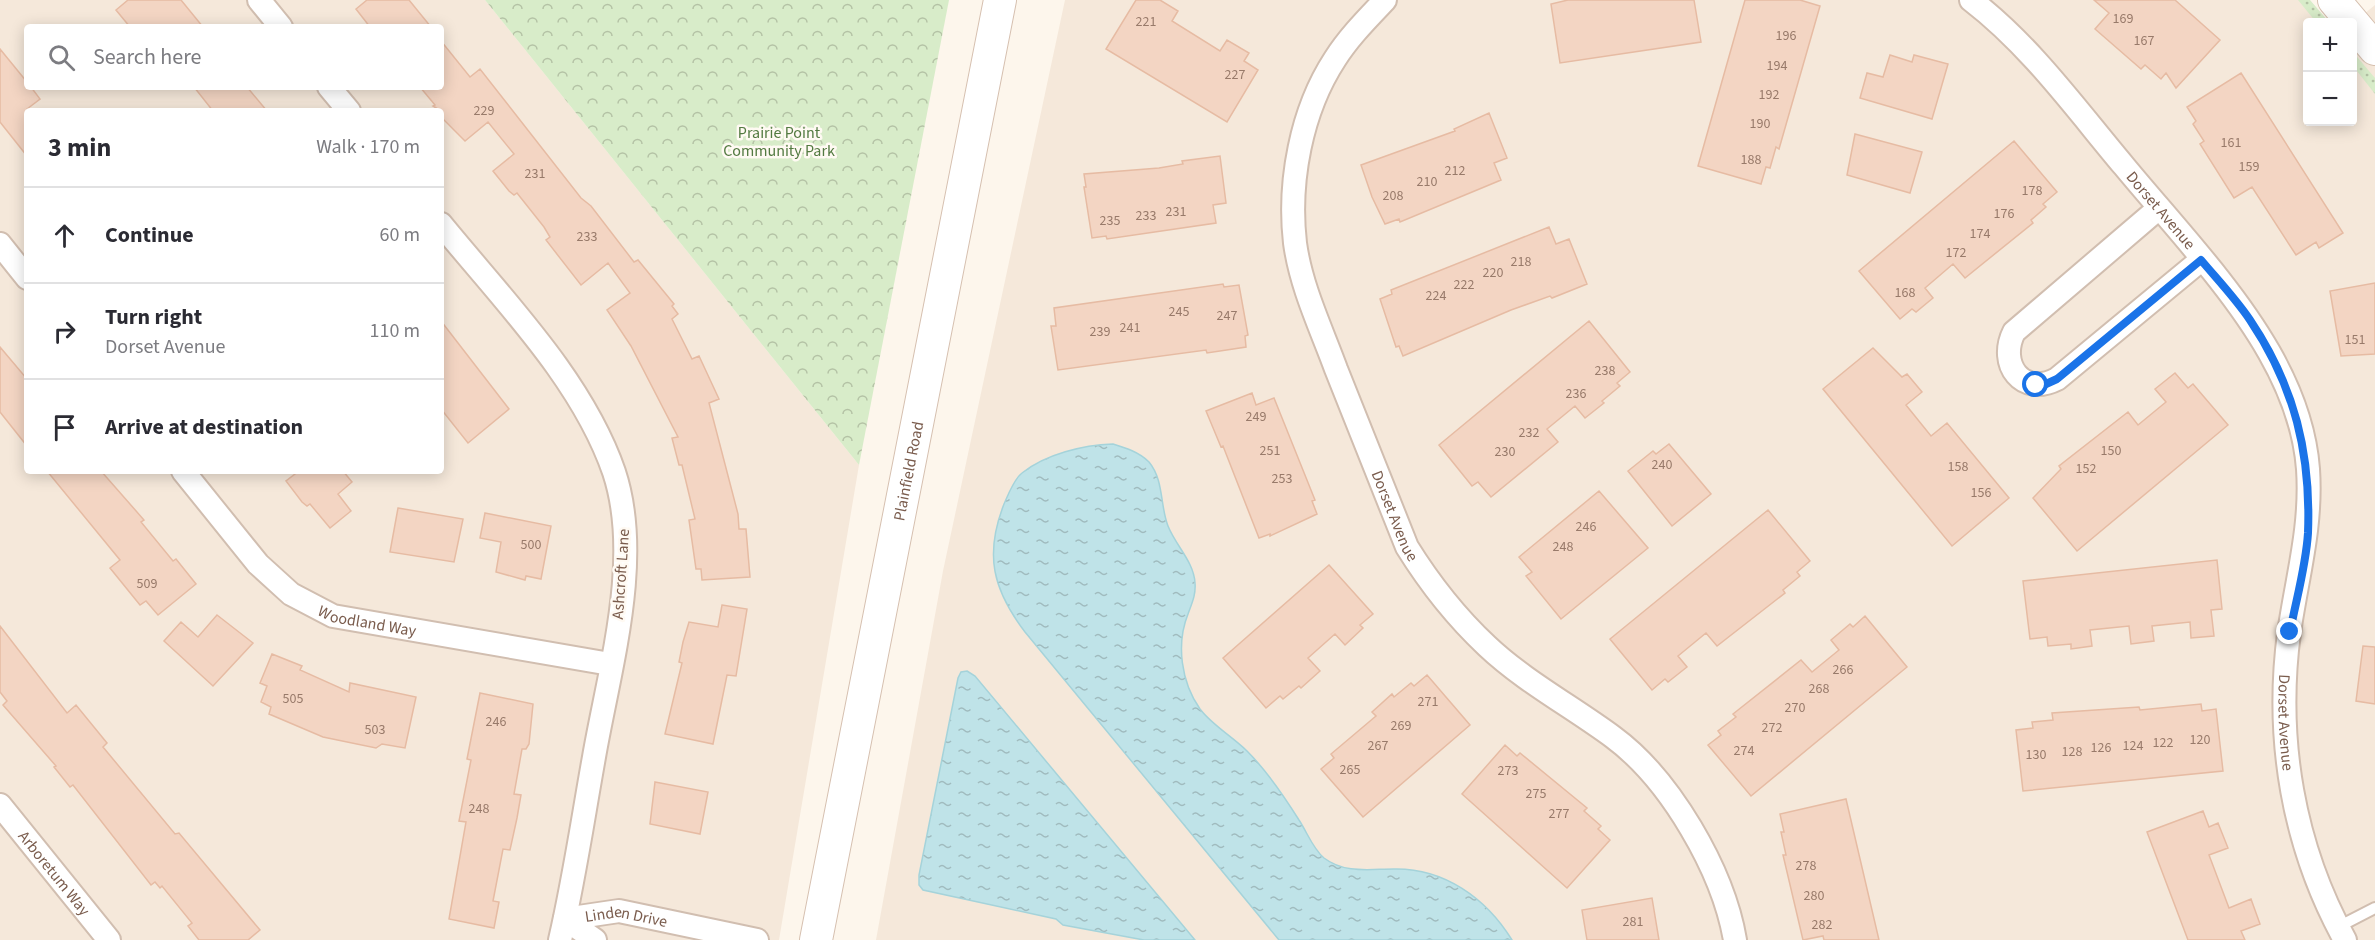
<!DOCTYPE html>
<meta charset="utf-8">
<style>
body{margin:0;font-family:"Source Sans 3",sans-serif;background:#f7f7f7;color:#2b2b33}
.controls{position:absolute;right:18px;top:18px;display:grid;overflow:hidden;border-radius:6px;box-shadow:0 3px 15px #0003}
.controls button{width:54px;height:54px;display:grid;place-items:center;padding:0;border:0;border-bottom:2px solid #e1e1e2;background:#fff;color:#2b2b33;font:30px sans-serif}
.stop{position:absolute;width:18px;height:18px;margin:-14px;border:4px solid #1a73e8;border-radius:50%;background:#fff}
.stop.end{background:#1a73e8;border-color:#fff;box-shadow:0 2px 6px #0008}
.list{margin:0;padding:0;list-style:none}
h2{display:flex;justify-content:space-between;align-items:center;height:78px;margin:0;padding:0 24px;font-size:26px}
h2 small{font-size:20px;font-weight:400;color:#7c7c81}
.list li{display:grid;grid-template-columns:39px 1fr auto;gap:18px;align-items:center;box-sizing:border-box;height:96px;padding:0 24px;border-top:2px solid #e1e1e2}
.list b{display:block;font-size:22px;white-space:nowrap}
.list p{margin:0;font-size:20px;white-space:nowrap;color:#7c7c81}
.list em{font-size:20px;font-style:normal;color:#7c7c81}
.icon{flex:none;width:33px;height:33px;fill:none;stroke:currentColor;stroke-width:2;stroke-linecap:round;stroke-linejoin:round}
.map{position:relative;flex:none;width:2375px;height:940px;overflow:hidden}
.search{position:absolute;background:#fff;box-shadow:0 3px 15px #0003;left:24px;top:24px;width:420px;height:66px;display:flex;align-items:center;gap:15px;box-sizing:border-box;padding:0 21px;border-radius:6px;color:#7c7c81;font-size:22px}
.panel{position:absolute;background:#fff;box-shadow:0 3px 15px #0003;left:24px;top:108px;width:420px;height:366px;border-radius:6px}
.map>svg:first-child{display:block}
.residential{fill:#f5e8da;fill-rule:evenodd}
.grass{fill:url(#grass-dots)}
.forest{fill:url(#forest-crowns)}
.water{fill:url(#water-ripples);stroke:#a5d3da;stroke-width:1.5}
.building{fill:#f3d5c3;stroke:#e6bba3;stroke-width:1.5}
.lines{fill:none;stroke-linecap:round;stroke-linejoin:round}
.lane-casing{stroke:#d1beb0;stroke-width:14}
.street-casing{stroke:#d1beb0;stroke-width:26}
.secondary-casing{stroke:#d6c0b0;stroke-width:34}
.lane{stroke:#fff;stroke-width:10}
.street{stroke:#fff;stroke-width:22}
.secondary{stroke:#fff;stroke-width:32}
.route{stroke:#1a73e8;stroke-width:8}
.labels{text-anchor:middle;stroke-width:5;stroke-linejoin:round;paint-order:stroke}
.number-label{font-size:14px;fill:#987a6a}
.park-label{font-size:16px;fill:#537a41;stroke:#fffaf3}
.street-label{font-size:16px;fill:#7a5c4d;stroke:#fffaf3}
</style>
<div class="map">
<svg width="2375" height="940" viewBox="0 0 2375 940">
<defs>
<pattern id="grass-dots" width="8" height="8" patternUnits="userSpaceOnUse" patternTransform="scale(1.5)"><rect width="8" height="8" fill="#d8ecc9"/><path d="M2 2h.1M6 6h.1" fill="none" stroke="#b4c2a5" stroke-width="1.8" stroke-linecap="round"/></pattern>
<pattern id="forest-crowns" width="20" height="18" patternUnits="userSpaceOnUse" patternTransform="scale(1.5)"><rect width="20" height="18" fill="#d8ecc9"/><path d="M2 6a3 3 0 1 1 6 0M12 15a3 3 0 1 1 6 0" fill="none" stroke="#b4c2a5"/></pattern>
<pattern id="water-ripples" width="26" height="14" patternUnits="userSpaceOnUse" patternTransform="scale(1.5)"><rect width="26" height="14" fill="#bfe3e8"/><path d="M2 4q2-2 4 0t4 0M15 11q2-2 4 0t4 0" fill="none" stroke="#a0bbbe"/></pattern>
</defs>
<rect width="100%" height="100%" fill="#fdf6ec"/>
<path class="residential" d="M 0,0 L 485,0 L 859,465 L 779,940 L 0,940 ZM 27,27 L 441,27 L 441,87 L 27,87 ZM 27,111 L 441,111 L 441,471 L 27,471 Z
M 1065,0 L 2305,0 L 2323,22 L 2308,22 L 2308,122 L 2352,122 L 2353,23 L 2375,5 L 2375,940 L 876,940 L 943,571 Z"/>
<path class="grass" d="M 2298,0 L 2310,0 L 2329,22 L 2316,22 Z
M 2352,51 L 2375,78 L 2375,94 L 2353,66 Z"/>
<path class="forest" d="M 485,0 L 949,0 L 859,465 Z"/>
<path class="water" d="M 1113,444 C 1126,448 1139,452 1149,462 C 1164,480 1160,506 1168,526 C 1176,546 1194,562 1195,583 C 1196,595 1192,603 1188,614 C 1176,644 1181,682 1200,709 C 1212,725 1233,737 1247,751 C 1267,771 1284,796 1299,820 C 1307,832 1313,849 1324,858 C 1345,874 1370,869 1394,869 C 1444,868 1486,898 1512,940 L 1279,940 L 1025,632 C 993,590 984,555 1004,504 C 1008,495 1014,479 1022,473 C 1046,454 1083,445 1113,444 Z
M 967,671 L 975,676 L 1195,940 L 1144,940 L 1063,925 L 1056,919 L 923,890 L 919,885 L 919,875 L 958,678 L 961,672 Z"/>
<path class="building" d="M 128,0 L 181,0 L 203,27 L 130,27 L 116,10 Z
M 367,0 L 409,0 L 431,27 L 370,27 L 356,9 Z
M 1136,0 L 1160,0 L 1178,11 L 1172,21 L 1220,51 L 1227,40 L 1249,53 L 1244,61 L 1258,70 L 1227,122 L 1106,49 Z
M 1568,0 L 1694,0 L 1701,42 L 1560,63 L 1551,4 Z
M 1745,0 L 1800,0 L 1820,6 L 1779,149 L 1776,147 L 1770,168 L 1766,167 L 1761,184 L 1698,166 Z
M 2094,0 L 2175,0 L 2220,40 L 2176,88 L 2166,73 L 2161,79 L 2145,65 L 2141,69 L 2095,29 L 2109,13 Z
M 441,41 L 470,77 L 480,69 L 581,198 L 591,206 L 634,262 L 638,260 L 674,304 L 672,306 L 678,314 L 672,319 L 692,359 L 699,356 L 719,399 L 709,403 L 738,514 L 739,529 L 746,529 L 750,577 L 702,580 L 701,569 L 696,569 L 689,520 L 695,519 L 682,465 L 679,465 L 672,438 L 678,437 L 631,346 L 607,310 L 630,293 L 608,263 L 581,285 L 546,240 L 550,237 L 544,227 L 517,193 L 514,195 L 509,191 L 493,171 L 514,154 L 488,122 L 465,141 L 442,118 L 441,111 L 433,106 L 435,105 L 420,87 L 441,87 Z
M 0,49 L 27,82 L 27,87 L 31,87 L 40,99 L 27,109 L 27,156 L 0,122 Z
M 1890,55 L 1912,62 L 1914,55 L 1948,64 L 1932,119 L 1860,98 L 1867,73 L 1883,77 Z
M 2241,73 L 2343,233 L 2319,248 L 2316,242 L 2296,255 L 2252,187 L 2234,198 L 2200,144 L 2204,141 L 2193,124 L 2196,121 L 2187,107 Z
M 194,87 L 247,87 L 267,111 L 213,111 Z
M 1489,113 L 1507,158 L 1494,163 L 1501,180 L 1400,222 L 1399,219 L 1385,224 L 1372,197 L 1361,165 L 1455,131 L 1454,129 Z
M 1855,134 L 1922,152 L 1910,193 L 1847,175 Z
M 2014,141 L 2057,192 L 2043,204 L 2046,207 L 2031,220 L 2033,223 L 1965,278 L 1953,264 L 1925,288 L 1933,298 L 1916,312 L 1912,309 L 1900,319 L 1859,271 Z
M 1220,156 L 1226,203 L 1213,205 L 1216,223 L 1107,239 L 1106,236 L 1092,238 L 1084,187 L 1086,187 L 1084,174 L 1159,168 L 1183,164 L 1182,161 Z
M 1549,227 L 1556,244 L 1569,239 L 1587,284 L 1552,298 L 1550,296 L 1511,310 L 1403,356 L 1399,346 L 1396,347 L 1380,299 L 1392,294 L 1391,290 Z
M 2375,283 L 2375,354 L 2341,356 L 2330,291 Z
M 1223,284 L 1224,287 L 1239,285 L 1248,335 L 1245,336 L 1246,347 L 1207,353 L 1206,350 L 1058,370 L 1051,326 L 1056,326 L 1054,308 Z
M 441,321 L 509,409 L 468,443 L 441,409 Z
M 1589,321 L 1630,372 L 1617,383 L 1620,386 L 1602,401 L 1604,403 L 1585,418 L 1575,406 L 1547,429 L 1558,442 L 1491,497 L 1478,482 L 1472,486 L 1439,445 Z
M 0,347 L 27,379 L 27,446 L 0,412 Z
M 1873,348 L 1902,377 L 1907,374 L 1922,392 L 1906,405 L 1931,436 L 1947,423 L 2009,498 L 1952,546 L 1823,389 Z
M 2175,373 L 2188,388 L 2193,384 L 2228,425 L 2077,551 L 2033,498 L 2061,469 L 2059,466 L 2128,412 L 2138,425 L 2166,402 L 2155,389 Z
M 1252,393 L 1256,405 L 1274,398 L 1315,500 L 1312,501 L 1317,514 L 1270,536 L 1270,534 L 1259,538 L 1223,446 L 1221,447 L 1206,411 Z
M 1669,444 L 1711,494 L 1672,526 L 1628,471 L 1653,451 L 1656,454 Z
M 47,471 L 101,471 L 144,520 L 141,522 L 173,561 L 176,559 L 196,584 L 158,615 L 146,601 L 140,605 L 110,568 L 120,560 Z
M 299,471 L 343,471 L 352,482 L 338,494 L 351,511 L 330,528 L 310,504 L 307,506 L 302,502 L 286,481 Z
M 1599,491 L 1648,548 L 1561,619 L 1526,576 L 1532,572 L 1519,557 Z
M 398,508 L 463,519 L 454,562 L 390,552 Z
M 1768,510 L 1810,561 L 1797,572 L 1800,576 L 1783,590 L 1785,593 L 1717,646 L 1706,633 L 1678,656 L 1687,667 L 1668,682 L 1665,679 L 1652,690 L 1610,639 Z
M 485,513 L 551,526 L 541,579 L 526,576 L 525,580 L 496,572 L 501,542 L 480,538 Z
M 2217,560 L 2222,609 L 2211,610 L 2214,636 L 2191,638 L 2190,622 L 2152,626 L 2154,641 L 2131,644 L 2129,626 L 2090,630 L 2092,646 L 2071,649 L 2071,644 L 2048,646 L 2047,637 L 2030,639 L 2023,581 Z
M 1329,565 L 1373,614 L 1360,625 L 1363,628 L 1345,645 L 1335,634 L 1308,658 L 1320,671 L 1301,688 L 1299,686 L 1283,699 L 1280,696 L 1266,708 L 1223,658 Z
M 722,605 L 747,609 L 736,676 L 727,675 L 713,744 L 665,734 L 682,663 L 679,662 L 683,642 L 689,622 L 718,627 Z
M 217,615 L 253,643 L 213,686 L 164,641 L 181,622 L 198,637 Z
M 1865,616 L 1907,667 L 1751,796 L 1708,745 L 1721,735 L 1718,731 L 1736,717 L 1733,714 L 1801,660 L 1812,672 L 1839,650 L 1831,640 L 1850,624 L 1853,627 Z
M 0,626 L 67,713 L 76,705 L 107,743 L 103,747 L 175,834 L 179,833 L 260,930 L 248,940 L 199,940 L 188,926 L 192,923 L 162,886 L 160,888 L 155,882 L 151,885 L 73,785 L 70,787 L 54,767 L 56,766 L 3,705 L 7,701 L 0,692 Z
M 2363,646 L 2375,647 L 2375,704 L 2356,701 Z
M 272,654 L 302,666 L 300,670 L 349,692 L 350,683 L 416,697 L 405,748 L 382,744 L 376,748 L 323,737 L 269,714 L 271,707 L 261,702 L 267,686 L 260,683 Z
M 1427,675 L 1470,725 L 1363,817 L 1321,769 L 1334,758 L 1331,754 L 1376,716 L 1372,712 L 1392,694 L 1394,697 L 1411,683 L 1414,686 Z
M 480,693 L 533,704 L 529,744 L 526,749 L 522,749 L 514,794 L 521,795 L 517,818 L 510,850 L 503,849 L 493,901 L 499,902 L 494,928 L 449,919 L 466,822 L 459,821 L 471,760 L 467,759 Z
M 2201,704 L 2202,711 L 2216,709 L 2223,771 L 2023,791 L 2016,730 L 2033,728 L 2032,722 L 2053,720 L 2052,713 L 2139,707 L 2140,710 Z
M 1505,745 L 1517,756 L 1520,753 L 1587,808 L 1584,811 L 1601,826 L 1598,829 L 1610,840 L 1567,888 L 1462,794 Z
M 655,782 L 708,792 L 700,834 L 650,824 Z
M 1846,799 L 1879,940 L 1824,940 L 1823,936 L 1803,940 L 1783,855 L 1786,855 L 1781,832 L 1784,832 L 1780,814 Z
M 2203,811 L 2209,827 L 2218,823 L 2228,848 L 2209,855 L 2229,908 L 2251,899 L 2260,924 L 2241,931 L 2245,940 L 2188,940 L 2147,832 Z
M 1652,898 L 1659,940 L 1587,940 L 1582,910 Z"/>
<g class="lines">
<defs>
<path id="lane" d="M 2338,927 L 2375,908"/>
<g id="street">
<path d="M 259,0 L 281,27"/>
<path id="s1" d="M 1385,0 C 1367,19 1349,37 1335,59 C 1301,111 1288,182 1295,243 C 1301,287 1321,328 1336,369 C 1359,428 1384,488 1407,547 C 1430,584 1455,616 1487,646 C 1524,681 1571,706 1613,737 C 1670,779 1723,870 1735,940"/>
<path id="s2" d="M 1971,0 C 2031,46 2076,109 2124,166 C 2172,224 2232,287 2269,352 C 2289,387 2305,429 2308,469 C 2312,527 2297,577 2289,633 C 2275,739 2293,846 2345,940"/>
<path d="M 329,87 L 349,111"/>
<path d="M 2159,208 L 2014,332 C 1998,364 2022,397 2057,379 L 2201,260"/>
<path d="M 441,224 C 502,299 582,379 614,472 C 643,559 609,670 594,757 C 583,818 574,880 560,940"/>
<path d="M 0,244 L 27,278"/>
<path id="s3" d="M 183,471 L 258,564 L 291,594 L 333,616 L 610,664"/>
<path id="s4" d="M 0,805 L 109,940"/>
<path id="s5" d="M 565,919 L 619,911 L 757,940"/>
<path d="M 565,919 L 595,940"/>
</g>
<g id="secondary">
<path d="M 2334,0 L 2375,49"/>
<path id="s6" d="M 816,940 L 1000,0"/>
</g>
</defs>
<use href="#lane" class="lane-casing"/>
<use href="#street" class="street-casing"/>
<use href="#secondary" class="secondary-casing"/>
<use href="#lane" class="lane"/>
<use href="#street" class="street"/>
<use href="#secondary" class="secondary"/>
</g>
<g class="lines">
<path class="route" d="M 2036,385 L 2046,384 L 2057,379 L 2201,260 C 2217,279 2236,299 2250,320 C 2295,387 2311,454 2308,533 C 2306,566 2296,600 2290,632"/>
</g>
<g class="labels">
<g class="number-label">
<text x="2123" y="23">169</text>
<text x="1146" y="26">221</text>
<text x="1786" y="40">196</text>
<text x="2144" y="45">167</text>
<text x="1777" y="70">194</text>
<text x="1235" y="79">227</text>
<text x="1769" y="99">192</text>
<text x="484" y="115">229</text>
<text x="1760" y="128">190</text>
<text x="2231" y="147">161</text>
<text x="1751" y="164">188</text>
<text x="2249" y="171">159</text>
<text x="1455" y="175">212</text>
<text x="535" y="178">231</text>
<text x="1427" y="186">210</text>
<text x="2032" y="195">178</text>
<text x="1393" y="200">208</text>
<text x="1176" y="216">231</text>
<text x="2004" y="218">176</text>
<text x="1146" y="220">233</text>
<text x="1110" y="225">235</text>
<text x="1980" y="238">174</text>
<text x="587" y="241">233</text>
<text x="1956" y="257">172</text>
<text x="1521" y="266">218</text>
<text x="1493" y="277">220</text>
<text x="1464" y="289">222</text>
<text x="1905" y="297">168</text>
<text x="1436" y="300">224</text>
<text x="1179" y="316">245</text>
<text x="1227" y="320">247</text>
<text x="1130" y="332">241</text>
<text x="1100" y="336">239</text>
<text x="2355" y="344">151</text>
<text x="1605" y="375">238</text>
<text x="1576" y="398">236</text>
<text x="1256" y="421">249</text>
<text x="1529" y="437">232</text>
<text x="1270" y="455">251</text>
<text x="2111" y="455">150</text>
<text x="1505" y="456">230</text>
<text x="1662" y="469">240</text>
<text x="1958" y="471">158</text>
<text x="2086" y="473">152</text>
<text x="1282" y="483">253</text>
<text x="1981" y="497">156</text>
<text x="1586" y="531">246</text>
<text x="531" y="549">500</text>
<text x="1563" y="551">248</text>
<text x="147" y="588">509</text>
<text x="1843" y="674">266</text>
<text x="1819" y="693">268</text>
<text x="293" y="703">505</text>
<text x="1428" y="706">271</text>
<text x="1795" y="712">270</text>
<text x="496" y="726">246</text>
<text x="1401" y="730">269</text>
<text x="1772" y="732">272</text>
<text x="375" y="734">503</text>
<text x="2200" y="744">120</text>
<text x="2163" y="747">122</text>
<text x="1378" y="750">267</text>
<text x="2133" y="750">124</text>
<text x="2101" y="752">126</text>
<text x="1744" y="755">274</text>
<text x="2072" y="756">128</text>
<text x="2036" y="759">130</text>
<text x="1350" y="774">265</text>
<text x="1508" y="775">273</text>
<text x="1536" y="798">275</text>
<text x="479" y="813">248</text>
<text x="1559" y="818">277</text>
<text x="1806" y="870">278</text>
<text x="1814" y="900">280</text>
<text x="1633" y="926">281</text>
<text x="1822" y="929">282</text>
</g>
<g class="park-label">
<text x="779" y="138">Prairie Point<tspan x="779" dy="18">Community Park</tspan></text>
</g>
<g class="street-label">
<text dy="6" stroke="none"><textPath href="#s2" startOffset="284">Dorset Avenue</textPath></text>
<text dy="6" stroke="none"><textPath href="#s6" startOffset="478">Plainfield Road</textPath></text>
<text dy="6" stroke="none"><textPath href="#s1" startOffset="560">Dorset Avenue</textPath></text>
<text transform="translate(620 574) rotate(-86)" y="6">Ashcroft Lane</text>
<text dy="6" stroke="none"><textPath href="#s3" startOffset="246">Woodland Way</textPath></text>
<text dy="6" stroke="none"><textPath href="#s2" startOffset="842">Dorset Avenue</textPath></text>
<text dy="6" stroke="none"><textPath href="#s4" startOffset="87">Arboretum Way</textPath></text>
<text dy="6" stroke="none"><textPath href="#s5" startOffset="62">Linden Drive</textPath></text>
</g>
</g>
</svg>
<div class="controls">
<button>+</button>
<button>−</button>
</div>
<div class="stop" style="left:2036px;top:385px"></div>
<div class="stop end" style="left:2290px;top:632px"></div>
<div class="search"><svg class="icon" aria-label="search" viewBox="0 0 24 24"><circle cx="10" cy="10" r="6"/><path d="M15 15l6 6"/></svg>Search here</div>
<section class="panel">
<h2>3 min<small>Walk · 170 m</small></h2>
<ul class="list">
<li><svg class="icon" aria-label="ahead" viewBox="0 0 24 24"><path d="M12 20V5M6 11l6-6 6 6"/></svg><div><b>Continue</b></div><em>60 m</em></li>
<li><svg class="icon" aria-label="right" viewBox="0 0 24 24"><path d="M7 20v-9h11M14 6l5 5-5 5"/></svg><div><b>Turn right</b><p>Dorset Avenue</p></div><em>110 m</em></li>
<li><svg class="icon" aria-label="arrive" viewBox="0 0 24 24"><path d="M6 21V4h12l-3 4 3 4H6"/></svg><div><b>Arrive at destination</b></div></li>
</ul>
</section>
</div>
